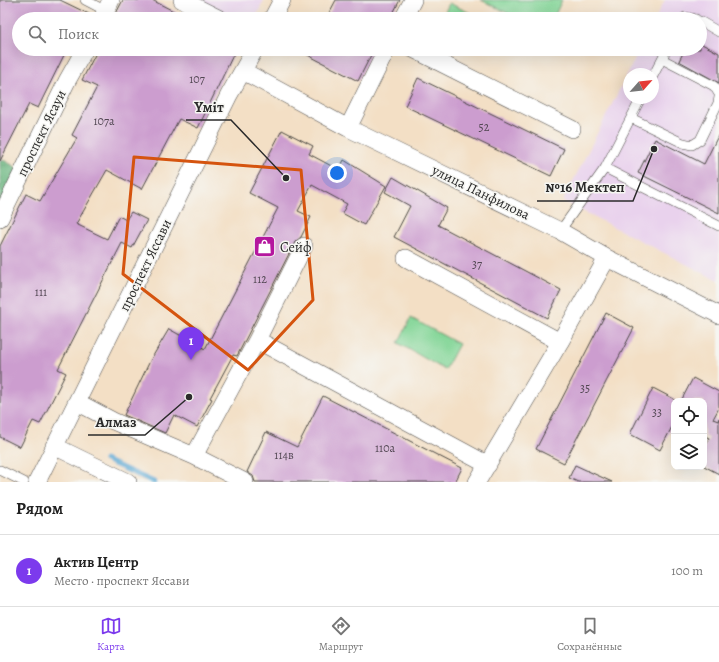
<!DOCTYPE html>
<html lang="ru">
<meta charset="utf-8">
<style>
body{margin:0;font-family:Alegreya,serif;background:#f2f2f2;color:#222}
.controls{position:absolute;right:12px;bottom:12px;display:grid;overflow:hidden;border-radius:8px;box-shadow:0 4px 16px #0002}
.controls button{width:36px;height:36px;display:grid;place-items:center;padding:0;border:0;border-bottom:1px solid #e0e0e0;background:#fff;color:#222;font:20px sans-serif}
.compass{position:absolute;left:623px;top:68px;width:36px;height:36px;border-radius:50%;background:#fff;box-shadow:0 4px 16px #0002;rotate:63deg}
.you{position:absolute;left:337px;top:173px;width:14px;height:14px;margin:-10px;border:3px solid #fff;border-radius:50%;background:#1a73e8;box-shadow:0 0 0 6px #1a73e833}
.badge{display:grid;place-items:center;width:26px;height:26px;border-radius:50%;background:#7c3aed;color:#fff;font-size:13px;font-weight:700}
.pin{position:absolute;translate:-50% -33px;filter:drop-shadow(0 1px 2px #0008)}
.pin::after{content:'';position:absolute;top:21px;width:14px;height:12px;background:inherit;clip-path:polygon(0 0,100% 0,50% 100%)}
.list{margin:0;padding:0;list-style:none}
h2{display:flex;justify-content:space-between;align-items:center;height:52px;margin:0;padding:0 16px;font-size:17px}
h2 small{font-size:13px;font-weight:400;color:#767676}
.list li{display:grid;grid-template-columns:26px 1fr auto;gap:12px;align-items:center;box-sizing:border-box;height:72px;padding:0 16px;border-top:1px solid #e0e0e0}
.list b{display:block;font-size:15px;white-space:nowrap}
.list p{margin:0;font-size:13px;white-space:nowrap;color:#767676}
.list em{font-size:13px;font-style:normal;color:#767676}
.icon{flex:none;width:22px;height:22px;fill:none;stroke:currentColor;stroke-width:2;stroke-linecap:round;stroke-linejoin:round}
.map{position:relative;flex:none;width:719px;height:482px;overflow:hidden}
.search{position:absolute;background:#fff;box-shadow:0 4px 16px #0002;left:12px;right:12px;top:12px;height:44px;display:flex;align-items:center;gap:10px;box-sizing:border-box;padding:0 14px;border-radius:22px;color:#767676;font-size:15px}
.sheet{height:124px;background:#fff}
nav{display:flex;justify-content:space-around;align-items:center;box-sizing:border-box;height:56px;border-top:1px solid #e0e0e0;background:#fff;font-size:11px;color:#767676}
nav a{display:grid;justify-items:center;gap:2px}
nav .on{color:#7c3aed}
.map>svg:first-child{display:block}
.built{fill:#e9d2ed;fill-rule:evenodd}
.forest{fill:url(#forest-crowns);stroke:#4a7055}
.park{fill:url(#park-crowns);stroke:#568060}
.pitch{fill:#82d596;stroke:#568060}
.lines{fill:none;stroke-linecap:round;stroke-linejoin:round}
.stream{stroke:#5aa7d3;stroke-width:5}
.building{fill:#cc9dcf}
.service-casing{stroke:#494642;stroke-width:10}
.minor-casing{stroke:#494642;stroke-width:18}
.service{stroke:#fff;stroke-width:9}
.minor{stroke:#fff;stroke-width:17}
.marked{fill:none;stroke:#d5540f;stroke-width:3;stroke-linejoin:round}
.labels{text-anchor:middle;stroke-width:3;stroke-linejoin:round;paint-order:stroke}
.number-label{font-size:12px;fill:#534854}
.street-label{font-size:14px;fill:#2b2b2b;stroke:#f6f6f2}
.poi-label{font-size:14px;fill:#2b2b2b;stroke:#f6f6f2;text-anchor:start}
.leader{fill:none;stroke:#2b2b2b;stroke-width:1.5}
.callout-dot{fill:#2b2b2b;stroke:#f6f6f2;stroke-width:1.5}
.callout-label{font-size:15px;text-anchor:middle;font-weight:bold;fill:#2b2b2b;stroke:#f6f6f2;stroke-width:3;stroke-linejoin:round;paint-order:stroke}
</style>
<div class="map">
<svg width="719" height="482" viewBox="0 0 719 482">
<defs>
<pattern id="forest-crowns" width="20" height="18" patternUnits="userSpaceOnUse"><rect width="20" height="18" fill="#69b67f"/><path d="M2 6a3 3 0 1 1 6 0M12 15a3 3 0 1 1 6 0" fill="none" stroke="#579468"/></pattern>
<pattern id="park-crowns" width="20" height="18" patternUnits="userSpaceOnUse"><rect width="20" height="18" fill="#82d596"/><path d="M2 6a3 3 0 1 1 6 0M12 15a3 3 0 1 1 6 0" fill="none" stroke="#70b781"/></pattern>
</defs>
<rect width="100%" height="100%" fill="#f6f6f2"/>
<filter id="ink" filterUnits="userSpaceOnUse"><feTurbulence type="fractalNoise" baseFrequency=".025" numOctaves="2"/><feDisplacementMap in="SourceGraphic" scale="8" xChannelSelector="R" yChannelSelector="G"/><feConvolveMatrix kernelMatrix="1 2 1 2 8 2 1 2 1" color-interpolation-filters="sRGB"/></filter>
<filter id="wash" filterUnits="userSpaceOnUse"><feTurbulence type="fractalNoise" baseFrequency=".012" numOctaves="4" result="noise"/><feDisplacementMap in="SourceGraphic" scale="16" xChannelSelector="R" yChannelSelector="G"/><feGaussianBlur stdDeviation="0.9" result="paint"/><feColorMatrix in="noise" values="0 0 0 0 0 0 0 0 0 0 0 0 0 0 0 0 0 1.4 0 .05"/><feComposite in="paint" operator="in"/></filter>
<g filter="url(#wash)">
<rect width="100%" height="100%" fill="#f3dfc5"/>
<path class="built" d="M 191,0 L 264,0 L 255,19 L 229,19 Z
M 665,0 L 719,0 L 719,281 L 563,201 L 640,49 L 700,49 L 700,19 L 655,19 ZM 629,74 L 653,74 L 653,98 L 629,98 Z"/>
<path class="forest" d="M 0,158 L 19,169 L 0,205 Z"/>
<path class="park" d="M 449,3 L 483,19 L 442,19 Z"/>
<path class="pitch" d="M 481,0 L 562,0 L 553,19 L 520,19 Z
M 411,318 L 459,344 L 445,370 L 398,343 Z"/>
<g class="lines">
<path class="stream" d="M 105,460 L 154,482"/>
</g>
<g id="blocks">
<path class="building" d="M 0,0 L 60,0 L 93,16 L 92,19 L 19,19 L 19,49 L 67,49 L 38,108 L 29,104 L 0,161 Z
M 123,0 L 152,0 L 189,19 L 113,19 Z
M 336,0 L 400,0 L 390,19 L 326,19 Z
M 700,43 L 719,53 L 719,83 L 679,61 L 685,49 L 700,49 Z
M 98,49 L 236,49 L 198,128 L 179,119 L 142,189 L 107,170 L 76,224 L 107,239 L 119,216 L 126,220 L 131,212 L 147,220 L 132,248 L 122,243 L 58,369 L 66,373 L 40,424 L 33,421 L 20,447 L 0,437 L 0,246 L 26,194 L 40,201 L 77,138 L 72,135 L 97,87 L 82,80 Z
M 296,49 L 374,49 L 358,81 Z
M 418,78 L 564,149 L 551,176 L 405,106 Z
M 282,130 L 313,146 L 309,154 L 339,170 L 344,160 L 386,186 L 364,225 L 342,213 L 347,204 L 312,185 L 298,211 L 311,217 L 301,237 L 295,242 L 237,356 L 233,355 L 210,398 L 212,399 L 197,427 L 174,415 L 165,433 L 124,415 L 150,361 L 169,329 L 205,349 L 278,208 L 249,193 Z
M 719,134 L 719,213 L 638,173 L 655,139 L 704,164 Z
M 393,177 L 447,208 L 438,225 L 561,290 L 547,318 L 394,237 L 410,206 L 385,192 Z
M 606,313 L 634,328 L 564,463 L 536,449 Z
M 693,378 L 719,392 L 719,408 L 713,419 L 718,421 L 719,418 L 719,474 L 704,466 L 704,448 L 709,438 L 705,436 L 704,437 L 704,401 L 681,401 Z
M 653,388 L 674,399 L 674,423 L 660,450 L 630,434 Z
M 323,396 L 462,468 L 455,482 L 255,482 L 253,476 L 247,472 L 266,432 L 297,447 Z
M 575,465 L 612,482 L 578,482 L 569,478 Z"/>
</g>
</g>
<g filter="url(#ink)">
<use href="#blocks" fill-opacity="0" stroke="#494642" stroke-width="1"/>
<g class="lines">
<defs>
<path id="service" d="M 85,0 L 106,11
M 684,19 L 685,17 L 696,19
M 700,21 L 719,32
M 662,59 L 714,86 L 719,94
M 653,76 L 667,49
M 631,118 L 683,143 L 692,145 L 700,140 L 718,103 L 719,97
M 605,168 L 719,226
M 560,231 L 605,168 L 641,98
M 0,470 L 24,482"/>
<path id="minor" d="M 182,0 L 220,19
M 102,19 L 111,0
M 272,19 L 282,0
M 403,19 L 413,0
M 413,49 L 572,129
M 243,71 L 348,128 L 560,231 L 607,258 L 719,315
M 348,128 L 387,49
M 0,218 L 67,81 L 85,49
M 406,258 L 560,342
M 257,340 L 488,465
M 77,402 L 113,421 L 194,456 L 245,482
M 54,446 L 128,482
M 194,456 L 257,340 L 304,246
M 37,482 L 229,95 L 255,49
M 477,482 L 560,342 L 607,258"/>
</defs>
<use href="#service" class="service-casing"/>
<use href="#minor" class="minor-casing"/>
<use href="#service" class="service"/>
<use href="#minor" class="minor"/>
</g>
</g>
<path class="marked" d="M 134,157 L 301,170 L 313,300 L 248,370 L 123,274 Z"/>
<defs>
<symbol id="shop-square" viewBox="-11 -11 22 22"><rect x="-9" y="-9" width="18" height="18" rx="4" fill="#b5179e" stroke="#f6f6f2"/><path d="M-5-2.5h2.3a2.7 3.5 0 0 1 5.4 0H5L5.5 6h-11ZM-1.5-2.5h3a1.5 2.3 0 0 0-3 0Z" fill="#fff"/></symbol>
</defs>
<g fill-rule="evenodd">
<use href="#shop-square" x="252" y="234" width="25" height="25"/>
</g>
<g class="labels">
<g class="number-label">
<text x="197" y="83">107</text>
<text x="104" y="125">107а</text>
<text x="484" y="131">52</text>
<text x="477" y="268">37</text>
<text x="260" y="283">112</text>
<text x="41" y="296">111</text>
<text x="585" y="392">35</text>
<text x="657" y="416">33</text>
<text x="385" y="452">110а</text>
<text x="284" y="459">114в</text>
</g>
<g class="street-label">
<text transform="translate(41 133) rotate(-64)" y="5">проспект Ясауи</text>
<text transform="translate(481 192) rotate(26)" y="5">улица Панфилова</text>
<text transform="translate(145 265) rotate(-64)" y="5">проспект Яссави</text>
</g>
<g class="poi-label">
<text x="280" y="252">Сейф</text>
</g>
</g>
<path class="leader" d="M286 178L231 120H186M654 149L633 201H537M189 397L145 435H88"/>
<g class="callout-dot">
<circle cx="286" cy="178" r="4"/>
<circle cx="654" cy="149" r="4"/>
<circle cx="189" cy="397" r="4"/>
</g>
<g class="callout-label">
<text x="209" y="112">Үміт</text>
<text x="585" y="192">№16 Мектеп</text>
<text x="116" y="427">Алмаз</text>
</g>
</svg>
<div class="controls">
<button><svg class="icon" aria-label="locate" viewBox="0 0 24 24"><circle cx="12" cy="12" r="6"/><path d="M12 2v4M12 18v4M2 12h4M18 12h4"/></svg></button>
<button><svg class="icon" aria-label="layers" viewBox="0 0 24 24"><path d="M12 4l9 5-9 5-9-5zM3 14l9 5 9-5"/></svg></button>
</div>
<svg class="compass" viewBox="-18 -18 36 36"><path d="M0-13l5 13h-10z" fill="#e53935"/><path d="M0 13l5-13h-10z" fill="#767676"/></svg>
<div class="you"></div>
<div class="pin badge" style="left:191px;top:360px">1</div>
<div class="search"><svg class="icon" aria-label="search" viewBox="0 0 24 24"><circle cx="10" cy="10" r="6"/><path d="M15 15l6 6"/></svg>Поиск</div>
</div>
<section class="sheet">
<h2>Рядом<small></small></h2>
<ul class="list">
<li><span class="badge">1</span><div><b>Актив Центр</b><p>Место · проспект Яссави</p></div><em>100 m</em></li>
</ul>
</section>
<nav>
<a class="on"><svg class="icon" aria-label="map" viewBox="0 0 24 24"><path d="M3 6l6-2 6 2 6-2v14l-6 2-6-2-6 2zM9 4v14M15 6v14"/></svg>Карта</a>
<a><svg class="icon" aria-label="directions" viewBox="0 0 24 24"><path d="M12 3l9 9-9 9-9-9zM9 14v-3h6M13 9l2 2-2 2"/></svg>Маршрут</a>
<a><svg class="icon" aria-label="saved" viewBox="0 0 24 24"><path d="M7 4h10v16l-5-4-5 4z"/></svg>Сохранённые</a>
</nav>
